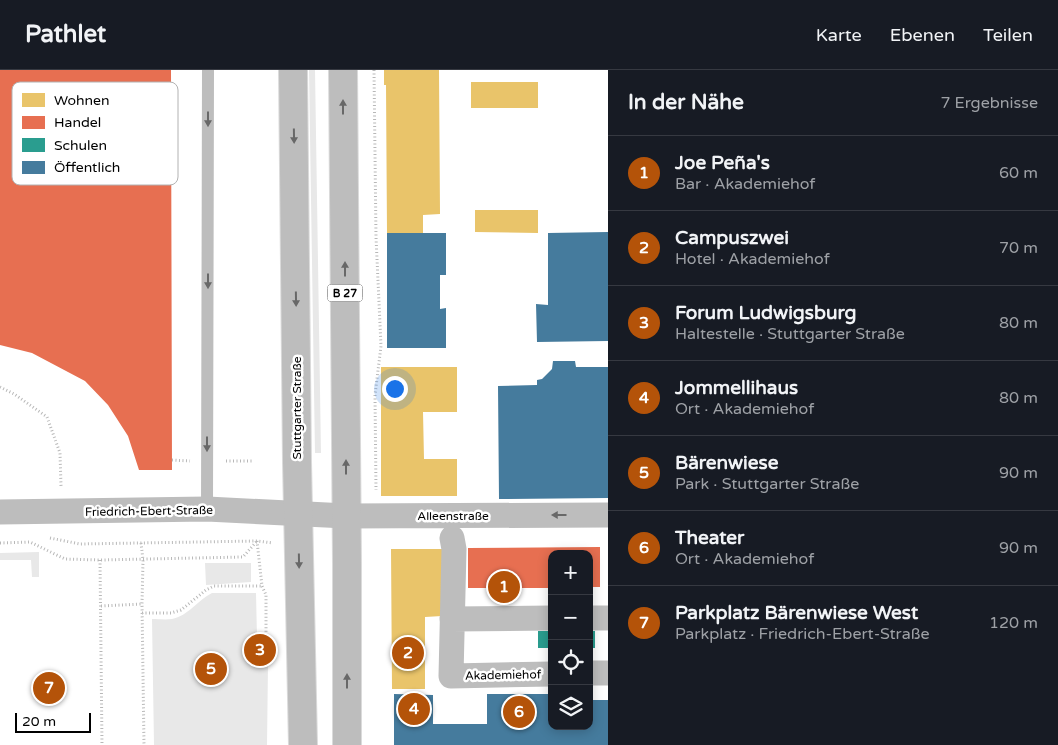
<!DOCTYPE html>
<html lang="de">
<meta charset="utf-8">
<style>
body{margin:0;font-family:"Varela Round",sans-serif;background:#242831;color:#f1f3f6}
.controls{position:absolute;right:15px;bottom:15px;display:grid;overflow:hidden;border-radius:10px;box-shadow:0 2px 12px #0003}
.controls button{width:45px;height:45px;display:grid;place-items:center;padding:0;border:0;border-bottom:1px solid #363941;background:#171b24;color:#f1f3f6;font:25px sans-serif}
.scale{position:absolute;left:15px;bottom:12px;width:76px;box-sizing:border-box;padding-left:5px;border:2px solid #000;border-top:0;font-size:14px;line-height:18px;white-space:nowrap;color:#000;-webkit-text-stroke:4px #fff;paint-order:stroke}
.you{position:absolute;left:394px;top:318px;width:18px;height:18px;margin:-12px;border:4px solid #fff;border-radius:50%;background:#1a73e8;box-shadow:0 0 0 8px #1a73e833}
.badge{display:grid;place-items:center;width:32px;height:32px;border-radius:50%;background:#b45309;color:#fff;font-size:16px;font-weight:700}
.pin{position:absolute;translate:-50% -50%;border:2px solid #fff;box-shadow:0 1px 5px #0006}
.list{margin:0;padding:0;list-style:none}
h2{display:flex;justify-content:space-between;align-items:center;height:65px;margin:0;padding:0 20px;font-size:21px}
h2 small{font-size:16px;font-weight:400;color:#9ea1a6}
.list li{display:grid;grid-template-columns:32px 1fr auto;gap:15px;align-items:center;box-sizing:border-box;height:75px;padding:0 20px;border-top:1px solid #363941}
.list b{display:block;font-size:19px;white-space:nowrap}
.list p{margin:0;font-size:16px;white-space:nowrap;color:#9ea1a6}
.list em{font-size:16px;font-style:normal;color:#9ea1a6}
.icon{flex:none;width:28px;height:28px;fill:none;stroke:currentColor;stroke-width:2;stroke-linecap:round;stroke-linejoin:round}
.map{position:relative;flex:none;width:608px;height:675px;overflow:hidden}
header{display:flex;align-items:center;gap:30px;box-sizing:border-box;height:70px;padding:0 25px;background:#171b24;border-bottom:1px solid #363941}
header strong{font-size:24px}
nav{display:flex;gap:28px;margin-inline-start:auto;font-size:18px}
main{display:flex}
aside{flex:1;background:#171b24}
.map>svg:first-child{display:block}
.green{fill:#e8e8e8}
.homes{fill:#e9c46a}
.shops{fill:#e76f51}
.schools{fill:#2a9d8f}
.public{fill:#457b9d}
.lines{fill:none;stroke-linecap:round;stroke-linejoin:round}
.primary-casing{stroke:#dbdbdb;stroke-width:30}
.path{stroke:#b8b8b8;stroke-width:3;stroke-dasharray:1 2.5;stroke-linecap:butt}
.lane{stroke:#bdbdbd;stroke-width:12}
.street{stroke:#bdbdbd;stroke-width:25}
.primary{stroke:#bdbdbd;stroke-width:28}
.oneway{fill:#686868}
.labels{text-anchor:middle;stroke-width:5;stroke-linejoin:round;paint-order:stroke}
.shield{fill:#fff;stroke:#4c4c4c;stroke-width:1}
.shield-label{font-size:11px;font-weight:bold;fill:#000}
.street-label{font-size:12px;fill:#000;stroke:#fff}
.key{fill:#fff;stroke:#b2b2b2;stroke-width:1}
.key-label{font-size:14px;fill:#000}
</style>
<header>
<strong>Pathlet</strong>
<nav><a>Karte</a><a>Ebenen</a><a>Teilen</a></nav>
</header>
<main>
<div class="map">
<svg width="608" height="675" viewBox="0 0 608 675">
<rect width="100%" height="100%" fill="#fff"/>
<path class="green" d="M 309,0 L 315,0 L 321,383 L 315,383 Z
M 39,482 L 39,507 L 32,507 L 31,490 L 0,490 L 0,483 Z
M 205,493 L 251,493 L 251,512 L 206,515 Z
M 212,523 L 256,523 L 257,568 L 254,569 L 254,592 L 268,594 L 267,675 L 154,675 L 152,549 C 158,549 165,550 172,549 C 188,546 198,530 212,523 Z"/>
<path class="homes" d="M 384,0 L 439,0 L 440,144 L 423,145 L 423,163 L 387,163 L 386,15 L 384,15 Z
M 471,12 L 538,12 L 538,38 L 471,38 Z
M 475,140 L 538,140 L 538,163 L 475,162 Z
M 381,297 L 457,297 L 457,342 L 423,342 L 424,389 L 457,389 L 457,426 L 381,426 Z
M 391,479 L 442,479 L 442,546 L 425,547 L 425,619 L 392,619 Z"/>
<path class="shops" d="M 0,0 L 171,0 L 172,400 L 139,400 L 128,366 L 108,335 L 85,311 L 32,283 L 0,275 Z
M 600,477 L 600,517 L 589,517 L 589,484 L 552,484 L 552,518 L 468,518 L 468,478 Z"/>
<path class="schools" d="M 538,561 L 552,561 L 552,578 L 538,578 Z
M 589,561 L 595,561 L 595,578 L 589,578 Z"/>
<path class="public" d="M 608,162 L 608,271 L 537,272 L 536,234 L 548,235 L 548,163 Z
M 387,163 L 446,163 L 446,205 L 440,205 L 440,239 L 446,238 L 446,278 L 387,278 Z
M 553,291 L 575,291 L 576,297 L 608,297 L 608,428 L 499,429 L 498,316 L 537,315 L 537,310 L 542,309 L 552,299 Z
M 394,624 L 433,625 L 433,654 L 487,654 L 487,624 L 552,624 L 552,656 L 589,656 L 589,630 L 608,630 L 608,675 L 394,675 Z"/>
<g class="lines">
<defs>
<path id="primary" d="M 293,0 L 297,392 L 303,675
M 343,0 L 347,494 L 347,675"/>
</defs>
<use href="#primary" class="primary-casing"/>
<path class="path" d="M 374,0 L 376,167 L 381,276 L 375,325 L 376,420
M 0,317 L 14,324 L 47,347 L 60,383 L 61,416
M 172,390 L 190,391
M 226,391 L 253,391
M 50,468 L 80,474 L 257,471 L 273,473
M 257,471 L 262,516 L 266,525 L 266,586
M 0,473 L 30,472 L 65,489 L 100,490 L 243,487 L 257,471
M 141,473 L 143,490 L 142,534 L 144,675
M 100,490 L 102,675
M 101,536 L 142,534
M 142,543 L 171,543 L 181,540 L 206,520 L 214,516 L 262,516"/>
<path class="lane" d="M 207,439 L 208,0"/>
<path class="street" d="M 0,442 L 207,439 L 346,446 L 608,445
M 452,468 L 454,479 L 451,606 L 552,604
M 589,548 L 608,548
M 452,549 L 552,548
M 589,603 L 608,603"/>
<use href="#primary" class="primary"/>
</g>
<defs><path id="oneway-solid" d="M-6-.8H1V-3.2L6.5 0L1 3.2V.8H-6Z" transform="scale(1.25)"/></defs>
<g class="oneway">
<use href="#oneway-solid" transform="translate(343 37) rotate(-90)"/>
<use href="#oneway-solid" transform="translate(208 49) rotate(90)"/>
<use href="#oneway-solid" transform="translate(294 66) rotate(89)"/>
<use href="#oneway-solid" transform="translate(345 199) rotate(-90)"/>
<use href="#oneway-solid" transform="translate(208 211) rotate(90)"/>
<use href="#oneway-solid" transform="translate(296 229) rotate(89)"/>
<use href="#oneway-solid" transform="translate(207 374) rotate(90)"/>
<use href="#oneway-solid" transform="translate(346 397) rotate(-90)"/>
<use href="#oneway-solid" transform="translate(559 445) rotate(180)"/>
<use href="#oneway-solid" transform="translate(299 491) rotate(89)"/>
<use href="#oneway-solid" transform="translate(347 611) rotate(-90)"/>
</g>
<g class="labels">
<rect class="shield" x="327.5" y="214.5" width="35" height="17" rx="4"/>
<g class="shield-label">
<text x="345" y="227">B 27</text>
</g>
<g class="street-label">
<text transform="translate(297 338) rotate(-90)" y="4">Stuttgarter Straße</text>
<text transform="translate(149 441) rotate(-1)" y="4">Friedrich-Ebert-Straße</text>
<text x="453" y="450">Alleenstraße</text>
<text transform="translate(503 605) rotate(-1)" y="4">Akademiehof</text>
</g>
</g>
<rect x="12" y="12" width="166" height="103" rx="8" class="key"/>
<rect x="22" y="23" width="23" height="14" fill="#e9c46a"/>
<rect x="22" y="46" width="23" height="13" fill="#e76f51"/>
<rect x="22" y="68" width="23" height="14" fill="#2a9d8f"/>
<rect x="22" y="91" width="23" height="13" fill="#457b9d"/>
<g class="key-label">
<text x="54" y="35">Wohnen</text>
<text x="54" y="57">Handel</text>
<text x="54" y="80">Schulen</text>
<text x="54" y="102">Öffentlich</text>
</g>
</svg>
<div class="controls">
<button>+</button>
<button>−</button>
<button><svg class="icon" aria-label="locate" viewBox="0 0 24 24"><circle cx="12" cy="12" r="6"/><path d="M12 2v4M12 18v4M2 12h4M18 12h4"/></svg></button>
<button><svg class="icon" aria-label="layers" viewBox="0 0 24 24"><path d="M12 4l9 5-9 5-9-5zM3 14l9 5 9-5"/></svg></button>
</div>
<div class="scale">20 m</div>
<div class="you"></div>
<div class="pin badge" style="left:504px;top:517px">1</div>
<div class="pin badge" style="left:408px;top:583px">2</div>
<div class="pin badge" style="left:260px;top:580px">3</div>
<div class="pin badge" style="left:414px;top:639px">4</div>
<div class="pin badge" style="left:211px;top:599px">5</div>
<div class="pin badge" style="left:519px;top:642px">6</div>
<div class="pin badge" style="left:49px;top:618px">7</div>
</div>
<aside>
<h2>In der Nähe<small>7 Ergebnisse</small></h2>
<ul class="list">
<li><span class="badge">1</span><div><b>Joe Peña's</b><p>Bar · Akademiehof</p></div><em>60 m</em></li>
<li><span class="badge">2</span><div><b>Campuszwei</b><p>Hotel · Akademiehof</p></div><em>70 m</em></li>
<li><span class="badge">3</span><div><b>Forum Ludwigsburg</b><p>Haltestelle · Stuttgarter Straße</p></div><em>80 m</em></li>
<li><span class="badge">4</span><div><b>Jommellihaus</b><p>Ort · Akademiehof</p></div><em>80 m</em></li>
<li><span class="badge">5</span><div><b>Bärenwiese</b><p>Park · Stuttgarter Straße</p></div><em>90 m</em></li>
<li><span class="badge">6</span><div><b>Theater</b><p>Ort · Akademiehof</p></div><em>90 m</em></li>
<li><span class="badge">7</span><div><b>Parkplatz Bärenwiese West</b><p>Parkplatz · Friedrich-Ebert-Straße</p></div><em>120 m</em></li>
</ul>
</aside>
</main>
